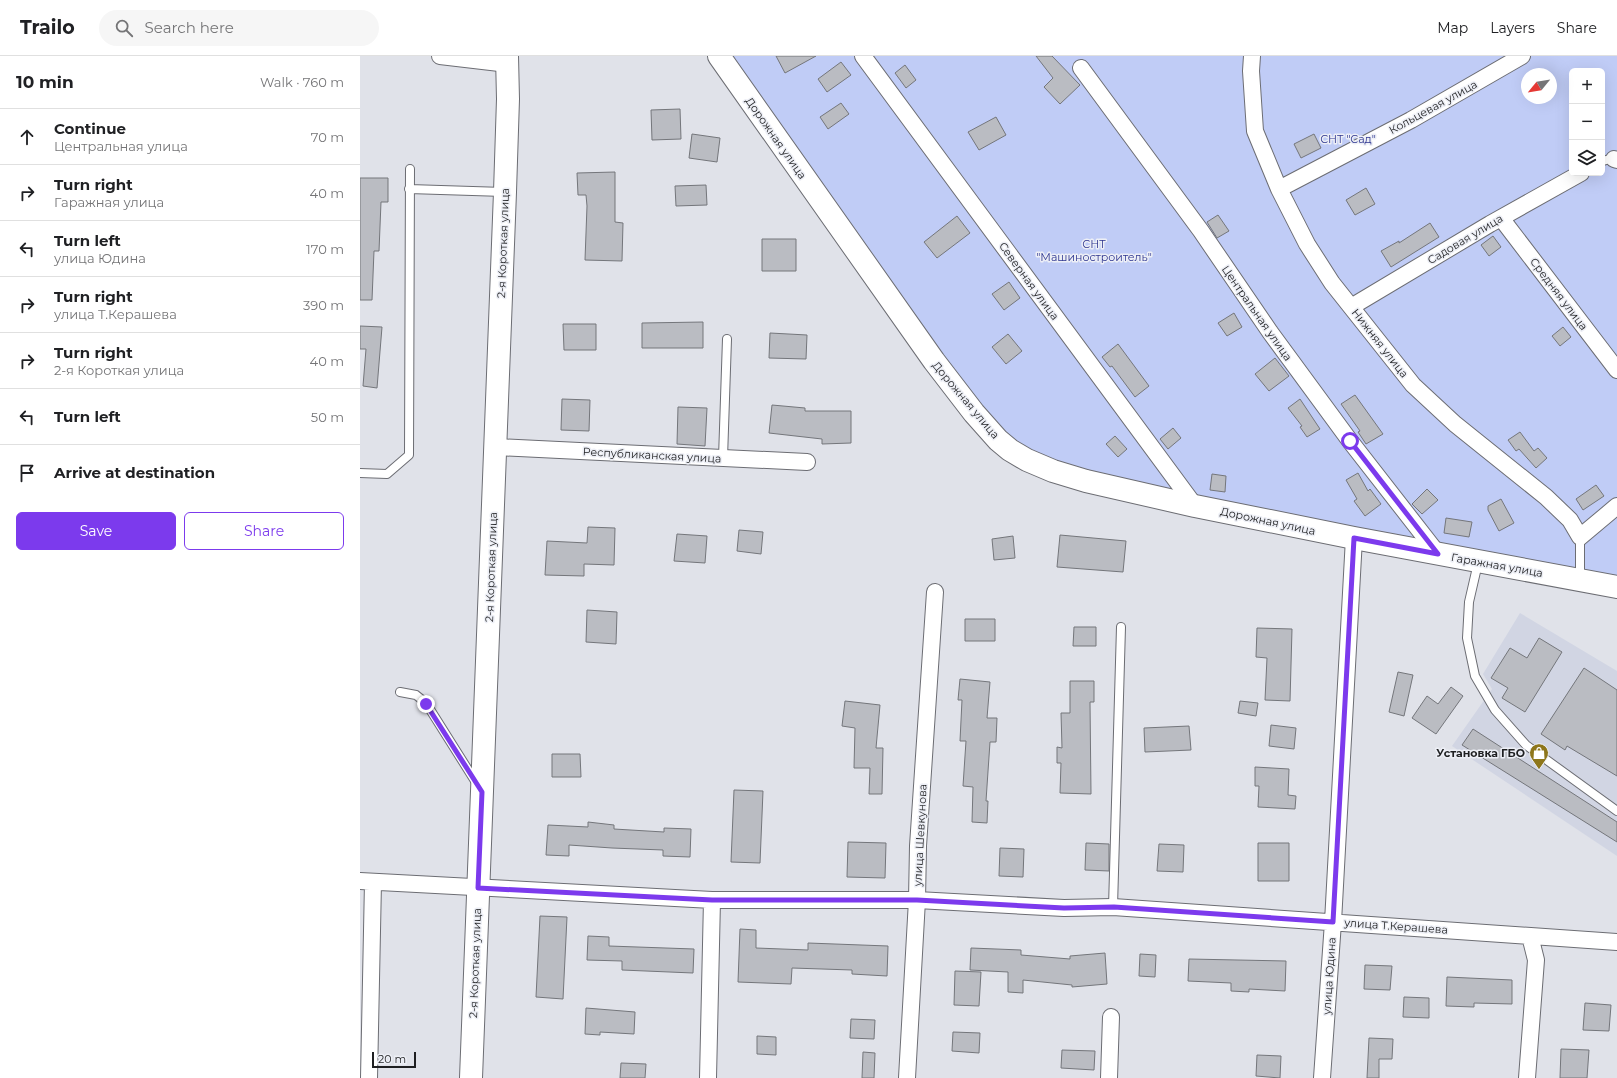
<!DOCTYPE html>
<meta charset="utf-8">
<style>
body{margin:0;font-family:Montserrat,sans-serif;background:#f6f6f6;color:#202124}
.controls{position:absolute;right:12px;top:12px;display:grid;overflow:hidden;border-radius:6px;box-shadow:0 4px 16px #0002}
.controls button{width:36px;height:36px;display:grid;place-items:center;padding:0;border:0;border-bottom:1px solid #e0e0e0;background:#fff;color:#202124;font:20px sans-serif}
.compass{position:absolute;left:1161px;top:12px;width:36px;height:36px;border-radius:50%;background:#fff;box-shadow:0 4px 16px #0002;rotate:240deg}
.scale{position:absolute;left:12px;bottom:10px;width:44px;box-sizing:border-box;padding-left:4px;border:2px solid #1e1f21;border-top:0;font-size:11px;line-height:14px;white-space:nowrap;color:#1e1f21;-webkit-text-stroke:3px #edeff6;paint-order:stroke}
.stop{position:absolute;width:12px;height:12px;margin:-9px;border:3px solid #7c3aed;border-radius:50%;background:#fff}
.stop.end{background:#7c3aed;border-color:#fff;box-shadow:0 1px 4px #0008}
.list{margin:0;padding:0;list-style:none}
h2{display:flex;justify-content:space-between;align-items:center;height:52px;margin:0;padding:0 16px;font-size:17px}
h2 small{font-size:13px;font-weight:400;color:#757577}
.list li{display:grid;grid-template-columns:26px 1fr auto;gap:12px;align-items:center;box-sizing:border-box;height:56px;padding:0 16px;border-top:1px solid #e0e0e0}
.list b{display:block;font-size:15px;white-space:nowrap}
.list p{margin:0;font-size:13px;white-space:nowrap;color:#757577}
.list em{font-size:13px;font-style:normal;color:#757577}
.actions{display:flex;gap:8px;padding:12px 16px}
.actions a{flex:1;padding:9px 0;border:1px solid #7c3aed;border-radius:6px;text-align:center;font-size:14px;color:#7c3aed}
.actions .main{background:#7c3aed;color:#fff}
.icon{flex:none;width:22px;height:22px;fill:none;stroke:currentColor;stroke-width:2;stroke-linecap:round;stroke-linejoin:round}
.map{position:relative;flex:none;width:1257px;height:1022px;overflow:hidden}
header{display:flex;align-items:center;gap:24px;box-sizing:border-box;height:56px;padding:0 20px;background:#fff;border-bottom:1px solid #e0e0e0}
header strong{font-size:19px}
nav{display:flex;gap:22px;margin-inline-start:auto;font-size:14px}
.search{width:280px;height:36px;background:#f6f6f6;display:flex;align-items:center;gap:10px;box-sizing:border-box;padding:0 14px;border-radius:22px;color:#757577;font-size:15px}
main{display:flex}
aside{flex:1;background:#fff}
.map>svg:first-child{display:block}
.built{fill:#d1d5e3}
.green{fill:#c0ccf6;fill-rule:evenodd}
.building{fill:#babcc2;stroke:#74767b}
.lines{fill:none;stroke-linecap:round;stroke-linejoin:round}
.lane-casing{stroke:#6c6d73;stroke-width:10}
.street-casing{stroke:#6c6d73;stroke-width:18}
.secondary-casing{stroke:#6c6d73;stroke-width:24}
.lane{stroke:#fff;stroke-width:8}
.street{stroke:#fff;stroke-width:16}
.secondary{stroke:#fff;stroke-width:22}
.route{stroke:#7c3aed;stroke-width:5}
.labels{text-anchor:middle;stroke-width:3;stroke-linejoin:round;paint-order:stroke}
.street-label{font-size:11px;fill:#1e1f21;stroke:#edeff6}
.park-label{font-size:11px;fill:#2c348f;stroke:#edeff6}
.poi-label{font-size:11px;font-weight:bold;fill:#1e1f21;stroke:#edeff6;text-anchor:end}
</style>
<header>
<strong>Trailo</strong>
<div class="search"><svg class="icon" aria-label="search" viewBox="0 0 24 24"><circle cx="10" cy="10" r="6"/><path d="M15 15l6 6"/></svg>Search here</div>
<nav><a>Map</a><a>Layers</a><a>Share</a></nav>
</header>
<main>
<aside>
<h2>10 min<small>Walk · 760 m</small></h2>
<ul class="list">
<li><svg class="icon" aria-label="ahead" viewBox="0 0 24 24"><path d="M12 20V5M6 11l6-6 6 6"/></svg><div><b>Continue</b><p>Центральная улица</p></div><em>70 m</em></li>
<li><svg class="icon" aria-label="right" viewBox="0 0 24 24"><path d="M7 20v-9h11M14 6l5 5-5 5"/></svg><div><b>Turn right</b><p>Гаражная улица</p></div><em>40 m</em></li>
<li><svg class="icon" aria-label="left" viewBox="0 0 24 24"><path d="M17 20v-9H6M10 6l-5 5 5 5"/></svg><div><b>Turn left</b><p>улица Юдина</p></div><em>170 m</em></li>
<li><svg class="icon" aria-label="right" viewBox="0 0 24 24"><path d="M7 20v-9h11M14 6l5 5-5 5"/></svg><div><b>Turn right</b><p>улица Т.Керашева</p></div><em>390 m</em></li>
<li><svg class="icon" aria-label="right" viewBox="0 0 24 24"><path d="M7 20v-9h11M14 6l5 5-5 5"/></svg><div><b>Turn right</b><p>2-я Короткая улица</p></div><em>40 m</em></li>
<li><svg class="icon" aria-label="left" viewBox="0 0 24 24"><path d="M17 20v-9H6M10 6l-5 5 5 5"/></svg><div><b>Turn left</b></div><em>50 m</em></li>
<li><svg class="icon" aria-label="arrive" viewBox="0 0 24 24"><path d="M6 21V4h12l-3 4 3 4H6"/></svg><div><b>Arrive at destination</b></div></li>
</ul>
<div class="actions"><a class="main">Save</a><a>Share</a></div>
</aside>
<div class="map">
<svg width="1257" height="1022" viewBox="0 0 1257 1022">
<rect width="100%" height="100%" fill="#e0e2e9"/>
<path class="built" d="M 1160,557 L 1257,615 L 1257,800 L 1092,690 L 1132,633 L 1123,618 Z"/>
<path class="green" d="M 359,0 L 1257,0 L 1257,531 L 835,450 L 650,394 ZM 1212,15 L 1242,15 L 1242,117 L 1212,117 ZM 1167,18 L 1191,18 L 1191,42 L 1167,42 Z"/>
<path class="building" d="M 416,0 L 456,0 L 425,17 Z
M 676,0 L 692,0 L 720,29 L 700,48 L 684,31 L 693,22 Z
M 481,6 L 491,19 L 467,36 L 458,23 Z
M 545,9 L 556,24 L 546,32 L 535,17 Z
M 481,47 L 489,58 L 468,73 L 460,61 Z
M 320,53 L 321,83 L 292,84 L 291,54 Z
M 636,61 L 646,79 L 619,94 L 608,76 Z
M 332,78 L 360,82 L 357,106 L 329,102 Z
M 954,78 L 961,92 L 941,102 L 934,88 Z
M 255,116 L 255,166 L 263,167 L 262,205 L 225,204 L 227,150 L 226,139 L 218,139 L 217,117 Z
M 0,122 L 28,122 L 28,146 L 21,146 L 19,195 L 14,195 L 12,244 L 0,244 Z
M 346,129 L 347,149 L 316,150 L 315,130 Z
M 1006,132 L 1015,148 L 995,159 L 986,144 Z
M 858,159 L 869,175 L 857,182 L 847,166 Z
M 597,160 L 610,177 L 577,202 L 564,186 Z
M 1070,167 L 1079,181 L 1031,211 L 1021,195 L 1039,185 L 1039,187 Z
M 1133,180 L 1141,191 L 1129,200 L 1121,189 Z
M 402,183 L 436,183 L 436,215 L 402,215 Z
M 649,226 L 660,242 L 644,254 L 632,238 Z
M 874,257 L 882,271 L 867,280 L 858,267 Z
M 343,266 L 343,292 L 282,292 L 282,267 Z
M 203,268 L 236,268 L 236,294 L 204,294 Z
M 0,270 L 22,271 L 17,332 L 3,330 L 6,293 L 0,293 Z
M 1203,271 L 1211,281 L 1200,290 L 1192,280 Z
M 410,277 L 447,279 L 446,303 L 409,302 Z
M 648,278 L 662,295 L 646,308 L 632,291 Z
M 758,288 L 789,330 L 775,341 L 752,310 L 750,311 L 742,301 Z
M 915,302 L 929,320 L 909,335 L 895,318 Z
M 995,339 L 1023,378 L 1006,388 L 998,376 L 1000,375 L 981,348 Z
M 202,343 L 230,344 L 229,375 L 201,374 Z
M 940,343 L 960,373 L 947,381 L 940,371 L 942,370 L 928,352 Z
M 412,349 L 445,352 L 445,355 L 491,355 L 491,387 L 462,388 L 462,383 L 409,377 Z
M 318,351 L 347,352 L 345,390 L 317,388 Z
M 813,372 L 821,382 L 808,393 L 800,383 Z
M 1160,376 L 1174,395 L 1178,392 L 1187,402 L 1176,412 L 1159,393 L 1156,395 L 1148,384 Z
M 755,380 L 767,393 L 758,401 L 746,388 Z
M 998,417 L 1008,435 L 1010,433 L 1021,448 L 1005,460 L 994,445 L 997,443 L 986,424 Z
M 852,418 L 866,420 L 865,436 L 850,434 Z
M 1236,429 L 1244,440 L 1223,454 L 1216,443 Z
M 1067,433 L 1078,444 L 1062,458 L 1052,448 Z
M 1141,443 L 1154,467 L 1139,475 L 1128,454 L 1128,450 Z
M 1086,462 L 1112,466 L 1109,481 L 1084,477 Z
M 228,471 L 255,472 L 254,509 L 224,508 L 224,520 L 185,519 L 187,485 L 227,487 Z
M 379,474 L 403,476 L 401,498 L 377,495 Z
M 317,478 L 347,480 L 345,507 L 314,505 Z
M 700,479 L 766,485 L 763,516 L 697,511 Z
M 653,480 L 655,502 L 634,504 L 632,483 Z
M 227,554 L 257,556 L 256,588 L 226,586 Z
M 605,563 L 635,563 L 635,585 L 605,585 Z
M 714,571 L 736,571 L 736,590 L 713,590 Z
M 897,572 L 932,573 L 930,645 L 905,644 L 907,602 L 896,601 Z
M 1179,582 L 1202,596 L 1165,656 L 1142,642 L 1148,632 L 1131,622 L 1150,592 L 1167,602 Z
M 1224,612 L 1257,634 L 1257,720 L 1207,690 L 1205,694 L 1181,678 Z
M 1038,616 L 1053,619 L 1044,660 L 1029,656 Z
M 600,623 L 630,626 L 627,662 L 637,662 L 636,686 L 630,686 L 626,745 L 628,745 L 627,767 L 612,766 L 613,731 L 603,730 L 606,685 L 600,685 L 602,644 L 598,644 Z
M 710,625 L 734,625 L 734,646 L 730,646 L 731,738 L 700,737 L 701,707 L 697,707 L 697,691 L 702,692 L 701,657 L 710,657 Z
M 1091,631 L 1103,640 L 1076,678 L 1052,662 L 1067,640 L 1078,648 Z
M 485,645 L 520,649 L 516,692 L 523,692 L 522,738 L 509,738 L 510,712 L 494,712 L 495,672 L 482,670 Z
M 880,645 L 898,647 L 896,660 L 878,657 Z
M 911,669 L 936,672 L 934,693 L 909,690 Z
M 829,670 L 831,694 L 785,696 L 784,672 Z
M 1113,673 L 1257,766 L 1257,786 L 1102,689 Z
M 192,698 L 220,698 L 221,721 L 192,721 Z
M 895,711 L 929,713 L 928,739 L 936,740 L 935,753 L 898,751 L 899,730 L 895,730 Z
M 374,734 L 403,735 L 400,807 L 371,806 Z
M 228,766 L 254,769 L 254,773 L 304,776 L 304,772 L 331,773 L 330,801 L 303,800 L 303,794 L 252,792 L 209,789 L 209,800 L 186,799 L 188,769 L 228,771 Z
M 488,786 L 526,787 L 525,822 L 487,821 Z
M 726,787 L 749,788 L 749,815 L 725,814 Z
M 898,787 L 929,787 L 929,825 L 898,825 Z
M 799,788 L 824,789 L 823,816 L 797,815 Z
M 640,792 L 664,793 L 663,821 L 639,820 Z
M 180,860 L 207,861 L 203,943 L 176,941 Z
M 380,873 L 396,874 L 396,892 L 448,894 L 448,887 L 528,890 L 527,920 L 492,918 L 492,914 L 432,912 L 431,928 L 378,926 Z
M 228,880 L 249,881 L 249,890 L 334,893 L 333,917 L 262,914 L 262,905 L 227,904 Z
M 611,892 L 661,894 L 661,899 L 710,903 L 710,900 L 745,897 L 747,928 L 712,931 L 712,929 L 663,924 L 663,937 L 648,936 L 648,916 L 610,914 Z
M 780,898 L 796,899 L 795,921 L 779,920 Z
M 829,903 L 926,905 L 925,935 L 889,933 L 889,936 L 871,935 L 871,927 L 828,925 Z
M 1005,909 L 1032,910 L 1030,934 L 1004,933 Z
M 595,915 L 621,916 L 619,950 L 594,949 Z
M 1087,921 L 1152,924 L 1152,948 L 1114,947 L 1114,951 L 1086,950 Z
M 1044,941 L 1069,942 L 1069,962 L 1043,961 Z
M 1225,947 L 1251,949 L 1249,975 L 1223,974 Z
M 226,952 L 275,956 L 274,978 L 240,976 L 240,979 L 225,978 Z
M 491,963 L 515,964 L 514,983 L 490,982 Z
M 593,976 L 620,977 L 619,997 L 592,995 Z
M 397,980 L 416,981 L 416,999 L 397,998 Z
M 1009,982 L 1033,983 L 1032,1003 L 1019,1003 L 1019,1022 L 1007,1022 Z
M 1201,993 L 1229,994 L 1227,1022 L 1200,1022 Z
M 702,994 L 735,995 L 734,1014 L 701,1012 Z
M 503,996 L 515,997 L 514,1022 L 502,1022 Z
M 897,999 L 921,1000 L 920,1022 L 896,1020 Z
M 261,1007 L 286,1008 L 285,1022 L 260,1022 Z"/>
<g class="lines">
<defs>
<path id="lane" d="M 1243,105 L 1256,101
M 49,133 L 144,136
M 363,402 L 367,283
M 0,417 L 27,418 L 49,399 L 50,113
M 1220,481 L 1220,522
M 1118,507 L 1109,546 L 1107,582 L 1115,620 L 1135,654 L 1166,689 L 1257,755
M 40,636 L 56,639 L 66,647 L 117,728
M 753,851 L 761,571"/>
<path id="street" d="M 80,0 L 148,8
M 503,0 L 835,450
M 892,0 L 891,15 L 895,75 L 919,133 L 947,188 L 972,227 L 1053,329 L 1095,368 L 1186,441 L 1210,464 L 1220,481 L 1257,450
M 721,12 L 841,175 L 910,276 L 990,385 L 1078,498
M 1254,103 L 1257,104
M 919,133 L 1051,64 L 1162,0
M 1141,162 L 1257,314
M 991,251 L 1130,168 L 1221,117
M 136,391 L 447,406
M 0,825 L 352,844 L 557,844 L 704,852 L 753,851 L 1257,886
M 9,1022 L 13,826
M 348,1022 L 352,844
M 547,1022 L 557,844 L 558,790 L 575,536
M 749,1022 L 751,961
M 962,1022 L 973,866 L 994,482
M 1167,1022 L 1176,904 L 1170,880"/>
<path id="secondary" d="M 359,0 L 574,305 L 614,357 L 638,384 L 650,394 L 667,404 L 693,415 L 726,425 L 835,450 L 994,482 L 1257,531
M 111,1022 L 145,136 L 148,43 L 147,0"/>
</defs>
<use href="#lane" class="lane-casing"/>
<use href="#street" class="street-casing"/>
<use href="#secondary" class="secondary-casing"/>
<use href="#lane" class="lane"/>
<use href="#street" class="street"/>
<use href="#secondary" class="secondary"/>
</g>
<g class="lines">
<path class="route" d="M 66,648 L 122,736 L 118,832 L 352,844 L 557,844 L 704,852 L 754,851 L 973,866 L 994,482 L 1078,498 L 990,385"/>
</g>
<defs>
<symbol id="shop-pin" viewBox="-11 -11 22 30"><path d="M0 17L-7.5 6A9.5 9.5 0 1 1 7.5 6Z" fill="#8e761b" stroke="#edeff6"/><path d="M-5-2.5h2.3a2.7 3.5 0 0 1 5.4 0H5L5.5 6h-11ZM-1.5-2.5h3a1.5 2.3 0 0 0-3 0Z" fill="#fff"/></symbol>
</defs>
<g fill-rule="evenodd">
<use href="#shop-pin" x="1168" y="686" width="22" height="30"/>
</g>
<g class="labels">
<g class="street-label">
<text transform="translate(1073 51) rotate(-29)" y="4">Кольцевая улица</text>
<text transform="translate(416 82) rotate(55)" y="4">Дорожная улица</text>
<text transform="translate(1105 183) rotate(-31)" y="4">Садовая улица</text>
<text transform="translate(143 187) rotate(-88)" y="4">2-я Короткая улица</text>
<text transform="translate(669 225) rotate(54)" y="4">Северная улица</text>
<text transform="translate(1199 238) rotate(53)" y="4">Средняя улица</text>
<text transform="translate(897 257) rotate(55)" y="4">Центральная улица</text>
<text transform="translate(1020 287) rotate(52)" y="4">Нижняя улица</text>
<text transform="translate(606 344) rotate(50)" y="4">Дорожная улица</text>
<text transform="translate(292 399) rotate(3)" y="4">Республиканская улица</text>
<text transform="translate(908 465) rotate(12)" y="4">Дорожная улица</text>
<text transform="translate(1137 509) rotate(10)" y="4">Гаражная улица</text>
<text transform="translate(131 511) rotate(-88)" y="4">2-я Короткая улица</text>
<text transform="translate(560 779) rotate(-87)" y="4">улица Шевкунова</text>
<text transform="translate(1036 870) rotate(4)" y="4">улица Т.Керашева</text>
<text transform="translate(115 907) rotate(-88)" y="4">2-я Короткая улица</text>
<text transform="translate(969 920) rotate(-86)" y="4">улица Юдина</text>
</g>
<g class="park-label">
<text x="988" y="87">СНТ "Сад"</text>
<text x="734" y="192">СНТ<tspan x="734" dy="13">"Машиностроитель"</tspan></text>
</g>
<g class="poi-label">
<text x="1165" y="701">Установка ГБО</text>
</g>
</g>
</svg>
<div class="controls">
<button>+</button>
<button>−</button>
<button><svg class="icon" aria-label="layers" viewBox="0 0 24 24"><path d="M12 4l9 5-9 5-9-5zM3 14l9 5 9-5"/></svg></button>
</div>
<svg class="compass" viewBox="-18 -18 36 36"><path d="M0-13l5 13h-10z" fill="#e53935"/><path d="M0 13l5-13h-10z" fill="#757577"/></svg>
<div class="scale">20 m</div>
<div class="stop" style="left:990px;top:385px"></div>
<div class="stop end" style="left:66px;top:648px"></div>
</div>
</main>
